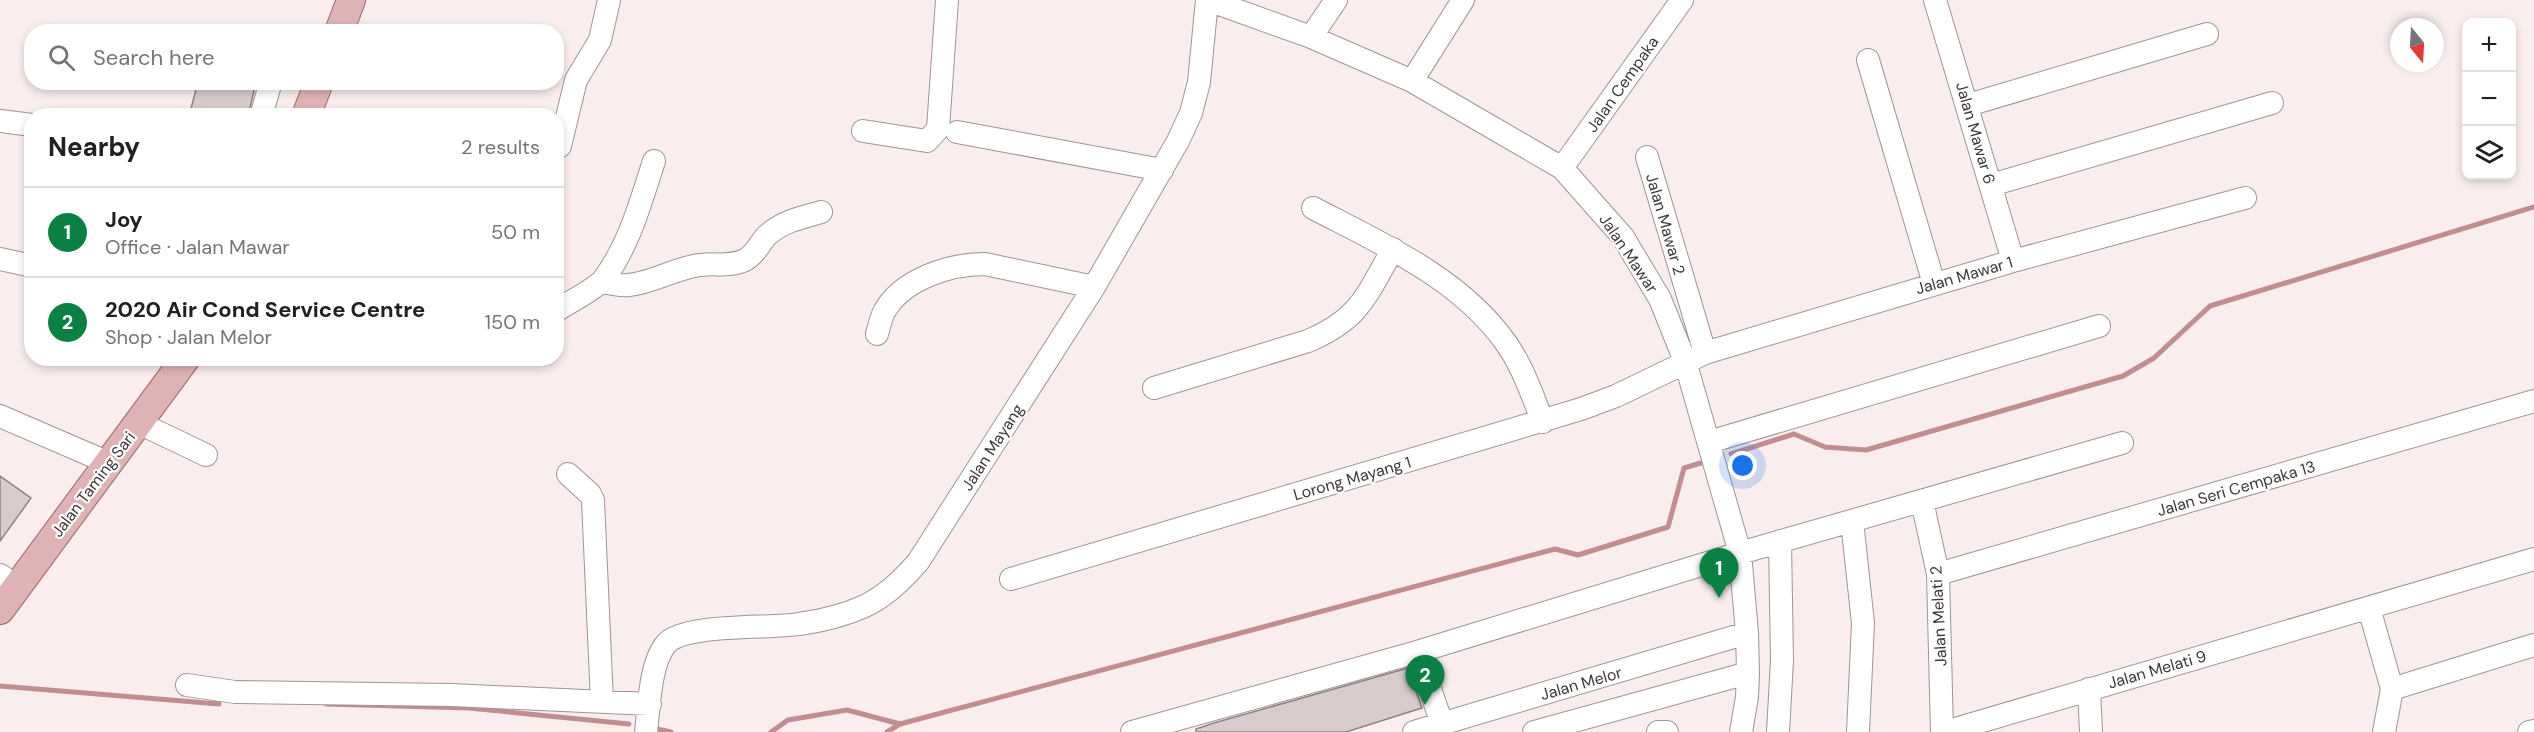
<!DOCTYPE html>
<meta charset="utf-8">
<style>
body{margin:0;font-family:"DM Sans",sans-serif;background:#f2f2f2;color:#202124}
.controls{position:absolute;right:18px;top:18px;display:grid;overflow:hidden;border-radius:12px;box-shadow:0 3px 9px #0003}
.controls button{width:54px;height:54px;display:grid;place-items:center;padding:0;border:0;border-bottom:2px solid #e0e0e0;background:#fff;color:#202124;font:30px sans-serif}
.compass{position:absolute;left:2390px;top:18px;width:54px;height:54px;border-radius:50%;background:#fff;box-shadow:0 3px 9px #0003;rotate:162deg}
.you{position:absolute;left:1743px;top:466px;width:21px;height:21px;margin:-15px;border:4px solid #fff;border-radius:50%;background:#1a73e8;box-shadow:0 0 0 9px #1a73e833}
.badge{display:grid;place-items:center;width:39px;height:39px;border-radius:50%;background:#0b8043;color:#fff;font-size:20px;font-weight:700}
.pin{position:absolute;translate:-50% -50px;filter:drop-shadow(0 2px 3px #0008)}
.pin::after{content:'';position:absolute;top:32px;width:21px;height:18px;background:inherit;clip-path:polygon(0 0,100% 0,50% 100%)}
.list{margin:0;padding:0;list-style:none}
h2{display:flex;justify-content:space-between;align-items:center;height:78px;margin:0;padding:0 24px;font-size:26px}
h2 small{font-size:20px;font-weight:400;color:#757577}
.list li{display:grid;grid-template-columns:39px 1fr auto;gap:18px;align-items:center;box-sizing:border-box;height:90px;padding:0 24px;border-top:2px solid #e0e0e0}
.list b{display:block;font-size:22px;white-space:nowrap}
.list p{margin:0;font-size:20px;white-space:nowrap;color:#757577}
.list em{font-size:20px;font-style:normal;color:#757577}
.icon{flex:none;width:33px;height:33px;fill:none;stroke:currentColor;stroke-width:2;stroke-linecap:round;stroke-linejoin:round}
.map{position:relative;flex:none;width:2534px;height:732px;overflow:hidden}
.search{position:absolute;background:#fff;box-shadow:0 3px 9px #0003;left:24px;top:24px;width:540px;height:66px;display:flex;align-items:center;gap:15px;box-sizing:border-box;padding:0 21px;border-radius:24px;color:#757577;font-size:22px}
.panel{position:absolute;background:#fff;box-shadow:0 3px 9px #0003;left:24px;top:108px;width:540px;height:258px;border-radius:24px}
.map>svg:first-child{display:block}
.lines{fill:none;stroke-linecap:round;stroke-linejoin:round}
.stream{stroke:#c18d90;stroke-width:5}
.building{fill:#d8cbcc;stroke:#8e8283;stroke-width:1.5}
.minor-casing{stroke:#a09494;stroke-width:24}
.major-casing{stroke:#99676b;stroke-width:30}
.minor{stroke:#fff;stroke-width:22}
.major{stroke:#dfb3b6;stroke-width:28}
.labels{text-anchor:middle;stroke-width:4.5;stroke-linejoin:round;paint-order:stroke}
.street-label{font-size:16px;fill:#3e3939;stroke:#fefefe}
</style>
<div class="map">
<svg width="2534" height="732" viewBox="0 0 2534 732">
<rect width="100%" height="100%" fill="#faedee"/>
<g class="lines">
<path class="stream" d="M 1731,454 L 1794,434 L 1825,447 L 1866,450 L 2123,376 L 2154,358 L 2210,306 L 2534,207
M 0,686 L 219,704
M 326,704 L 469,708 L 629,724
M 657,729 L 671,732
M 771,732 L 788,720 L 847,710 L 900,724 L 1555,549 L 1578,555 L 1668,527 L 1684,468 L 1701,463
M 887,732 L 900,724"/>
</g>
<path class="building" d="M 198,82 L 256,82 L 248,116 L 189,116 Z
M 0,476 L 31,498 L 0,541 Z
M 1408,668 L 1422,708 L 1346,732 L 1196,732 L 1196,729 L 1214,723 Z"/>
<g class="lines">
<defs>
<path id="minor" d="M 1208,0 L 1311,37 L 1412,81 L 1562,168 L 1623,237 L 1660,299 L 1685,361 L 1740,553 L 1747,633 L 1748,673 L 1747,697 L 1741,732
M 1935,0 L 2013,261
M 1311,37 L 1336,0
M 1868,60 L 1934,284
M 1412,81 L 1463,0
M 1968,105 L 2207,34
M 261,116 L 270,85
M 0,121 L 32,125
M 863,131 L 927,141 L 938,129 L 947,0
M 957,132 L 1162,170
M 560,146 L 576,80 L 600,40 L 609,0
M 1647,157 L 1705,353
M 1562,168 L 1682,0
M 1991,185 L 2272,103
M 1313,208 C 1382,244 1460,278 1506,343 C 1523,367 1532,395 1543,422
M 0,259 L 32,266
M 602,282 C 611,284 619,286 629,285 C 653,283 675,268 700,265 C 715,263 731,267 745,260 C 758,253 760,240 770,233 C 784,221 804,217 821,212
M 556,311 C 569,302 594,290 603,280 C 629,246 641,201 654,161
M 877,334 C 879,327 881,318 884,312 C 902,279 950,264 985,264 L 1094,287
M 1154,388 L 1308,341 C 1360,319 1366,296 1393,249
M 0,416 L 109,463
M 139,423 L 206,455
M 1709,442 L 2099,326
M 568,474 L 590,494 L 593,500 L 602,702
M 1922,501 L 1938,574 L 1942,732
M 1852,521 L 1863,623 L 1858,732
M 1938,574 L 2534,401
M 0,575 L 17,586
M 1011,579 L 1581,409 L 1616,396 L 1705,353 L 2013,261 L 2245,198
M 2369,608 L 2392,689 L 2384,732
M 1417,652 L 1445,732
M 187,685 L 235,692 L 451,695 L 650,704
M 2089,689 L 2091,732
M 2392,689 L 2534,645
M 646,732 C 649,707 650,663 666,644 C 683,623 769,629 799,624 C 821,621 845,615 865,606 C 887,595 902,580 918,562 L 1094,287 L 1178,141 L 1191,113 L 1199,82 L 1207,0
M 1132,732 L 1417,652 L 1740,553 L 2122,443
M 1414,732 L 1747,633
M 1534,732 L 1748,673
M 1658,732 L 1667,732
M 1778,732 L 1782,660 L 1780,541
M 1945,732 L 2534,559
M 2529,732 L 2534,731"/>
<path id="major" d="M 339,32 L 351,0
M 306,116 L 319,82
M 0,610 L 186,358"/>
</defs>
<use href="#minor" class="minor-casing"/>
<use href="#major" class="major-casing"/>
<use href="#minor" class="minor"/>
<use href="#major" class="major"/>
</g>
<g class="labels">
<g class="street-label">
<text transform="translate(1622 84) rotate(-55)" y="6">Jalan Cempaka</text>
<text transform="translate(1976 133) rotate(74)" y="6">Jalan Mawar 6</text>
<text transform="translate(1666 224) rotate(74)" y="6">Jalan Mawar 2</text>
<text transform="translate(1629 253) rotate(56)" y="6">Jalan Mawar</text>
<text transform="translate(1964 275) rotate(-16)" y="6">Jalan Mawar 1</text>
<text transform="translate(992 447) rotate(-57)" y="6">Jalan Mayang</text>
<text transform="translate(1352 478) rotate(-16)" y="6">Lorong Mayang 1</text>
<text transform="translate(93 484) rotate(-53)" y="6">Jalan Taming Sari</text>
<text transform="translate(2236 488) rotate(-16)" y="6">Jalan Seri Cempaka 13</text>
<text transform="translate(1938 616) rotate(-93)" y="6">Jalan Melati 2</text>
<text transform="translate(2157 669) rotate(-16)" y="6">Jalan Melati 9</text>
<text transform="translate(1581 683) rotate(-16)" y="6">Jalan Melor</text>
</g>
</g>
</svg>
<div class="controls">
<button>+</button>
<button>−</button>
<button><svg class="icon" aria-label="layers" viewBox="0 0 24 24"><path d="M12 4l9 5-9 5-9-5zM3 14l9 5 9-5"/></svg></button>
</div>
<svg class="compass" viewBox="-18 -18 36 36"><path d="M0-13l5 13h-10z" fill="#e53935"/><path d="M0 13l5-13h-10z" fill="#757577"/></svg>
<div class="you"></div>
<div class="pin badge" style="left:1719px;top:598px">1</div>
<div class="pin badge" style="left:1425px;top:705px">2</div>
<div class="search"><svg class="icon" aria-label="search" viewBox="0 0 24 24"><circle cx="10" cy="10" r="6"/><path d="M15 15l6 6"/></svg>Search here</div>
<section class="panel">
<h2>Nearby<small>2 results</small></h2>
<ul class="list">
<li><span class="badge">1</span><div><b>Joy</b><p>Office · Jalan Mawar</p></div><em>50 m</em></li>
<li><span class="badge">2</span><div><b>2020 Air Cond Service Centre</b><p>Shop · Jalan Melor</p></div><em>150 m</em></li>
</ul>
</section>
</div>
